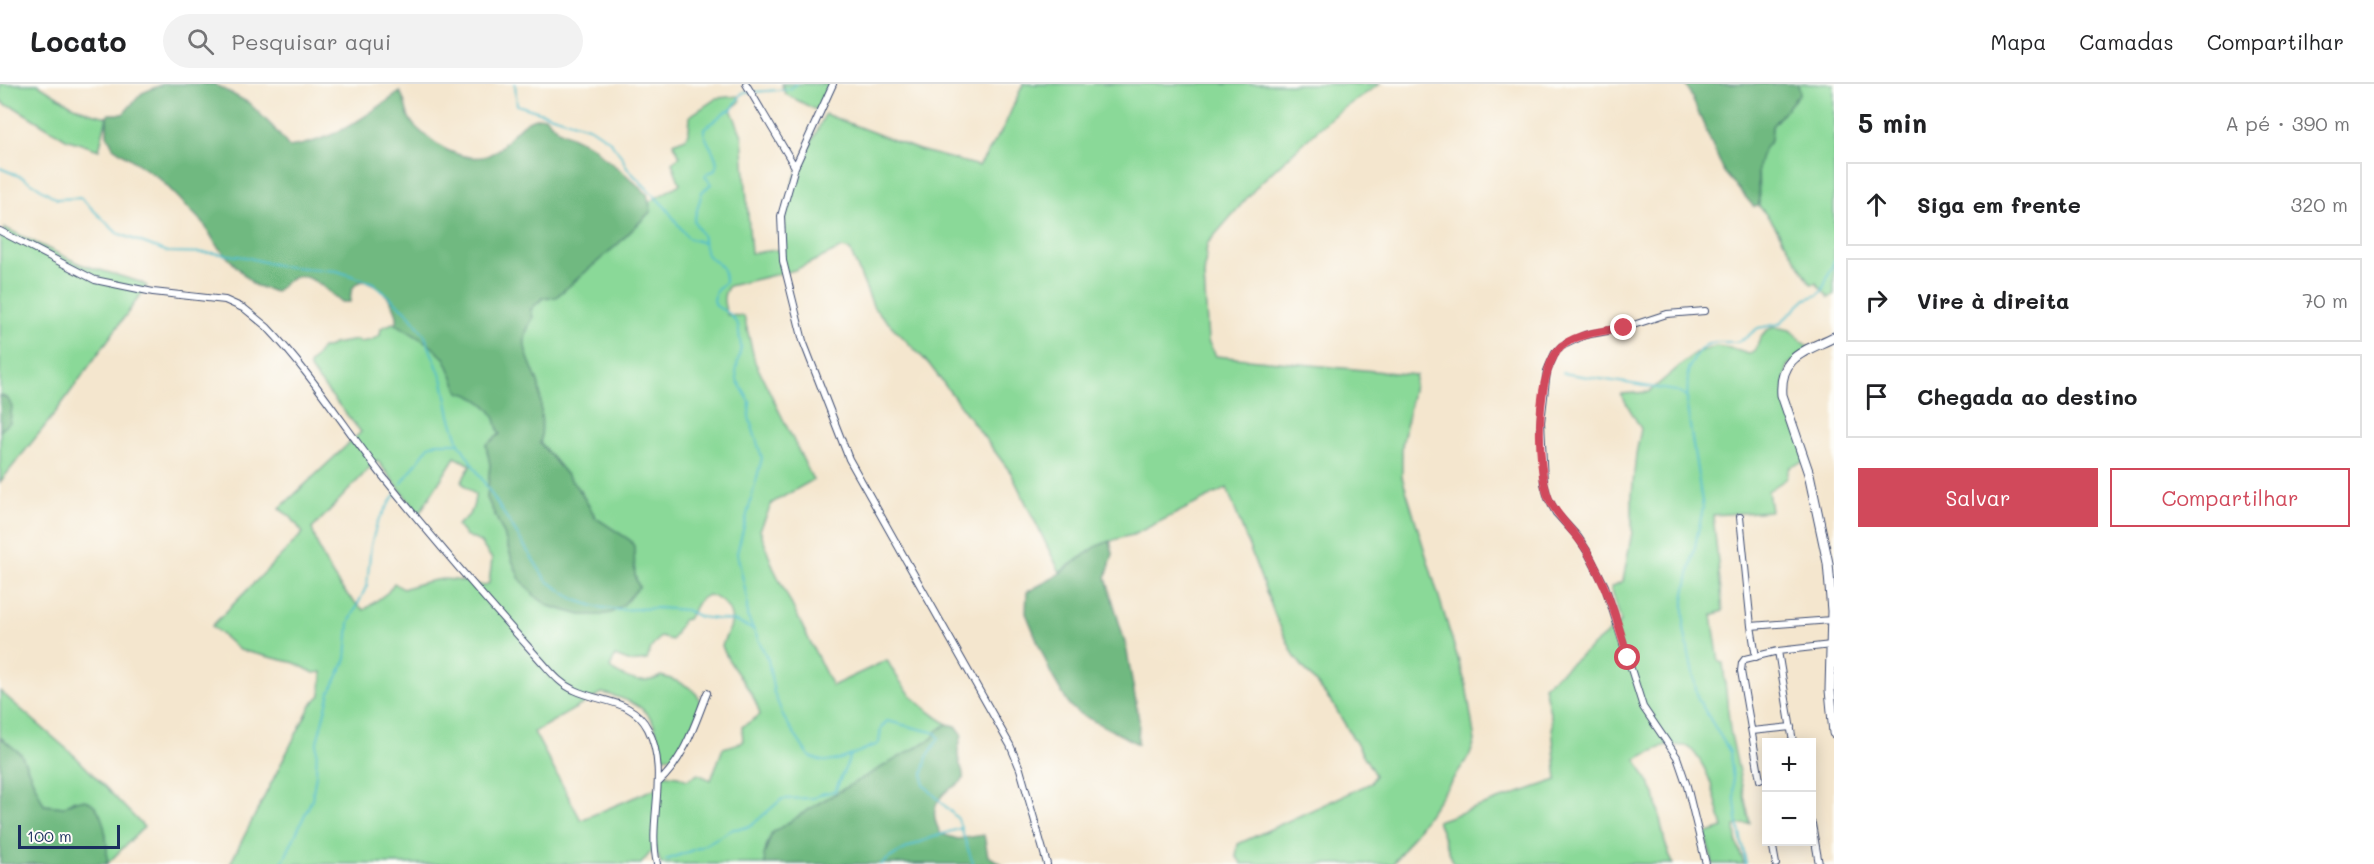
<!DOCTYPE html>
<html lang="pt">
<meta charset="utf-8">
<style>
body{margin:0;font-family:Mali,sans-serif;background:#f2f2f2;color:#202124}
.controls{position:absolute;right:18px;bottom:18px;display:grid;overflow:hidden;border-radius:0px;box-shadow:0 3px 15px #0003}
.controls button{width:54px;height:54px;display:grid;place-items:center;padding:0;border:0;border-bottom:2px solid #e0e0e0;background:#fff;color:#202124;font:30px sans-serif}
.scale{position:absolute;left:18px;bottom:15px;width:102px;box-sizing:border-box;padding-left:6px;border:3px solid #1b2f5e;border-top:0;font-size:16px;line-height:21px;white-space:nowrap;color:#1b2f5e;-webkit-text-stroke:4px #fdfcf7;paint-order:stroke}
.stop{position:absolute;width:18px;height:18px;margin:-14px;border:4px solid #d1495b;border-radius:50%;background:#fff}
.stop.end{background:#d1495b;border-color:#fff;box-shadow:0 2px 6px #0008}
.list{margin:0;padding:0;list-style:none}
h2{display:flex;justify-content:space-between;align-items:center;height:78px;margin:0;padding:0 24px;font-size:26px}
h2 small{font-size:20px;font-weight:400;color:#757577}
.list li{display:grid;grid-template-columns:39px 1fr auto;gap:18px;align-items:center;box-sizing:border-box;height:84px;margin:0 12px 12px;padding:0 12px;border:2px solid #e0e0e0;border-radius:0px}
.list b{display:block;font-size:22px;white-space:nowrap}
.list em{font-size:20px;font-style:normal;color:#757577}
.actions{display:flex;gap:12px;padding:18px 24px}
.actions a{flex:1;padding:14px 0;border:2px solid #d1495b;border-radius:0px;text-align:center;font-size:21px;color:#d1495b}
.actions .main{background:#d1495b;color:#fff}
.icon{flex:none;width:33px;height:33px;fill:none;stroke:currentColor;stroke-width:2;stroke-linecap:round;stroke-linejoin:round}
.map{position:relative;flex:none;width:1834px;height:780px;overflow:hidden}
header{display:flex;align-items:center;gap:36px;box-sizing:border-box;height:84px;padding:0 30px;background:#fff;border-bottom:2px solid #e0e0e0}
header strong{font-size:28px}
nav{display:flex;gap:33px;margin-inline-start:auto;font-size:21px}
.search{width:420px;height:54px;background:#f2f2f2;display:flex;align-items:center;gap:15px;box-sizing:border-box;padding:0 21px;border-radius:33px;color:#757577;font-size:22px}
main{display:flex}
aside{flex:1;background:#fff}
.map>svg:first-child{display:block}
.green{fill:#8ad998;stroke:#52847b;stroke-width:1.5;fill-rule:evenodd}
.forest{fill:#6fb980;stroke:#45746f;stroke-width:1.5}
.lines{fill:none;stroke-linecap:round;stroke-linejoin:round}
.stream{stroke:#51bdcb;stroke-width:2}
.street-casing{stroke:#3c4a6f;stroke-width:8}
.secondary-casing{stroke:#3c4a6f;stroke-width:11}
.street{stroke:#fff;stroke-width:6}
.secondary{stroke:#fff;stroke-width:9}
.route{stroke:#d1495b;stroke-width:8}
</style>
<header>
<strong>Locato</strong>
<div class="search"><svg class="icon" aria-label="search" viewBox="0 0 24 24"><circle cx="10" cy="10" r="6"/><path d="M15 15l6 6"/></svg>Pesquisar aqui</div>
<nav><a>Mapa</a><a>Camadas</a><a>Compartilhar</a></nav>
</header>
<main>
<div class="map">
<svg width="1834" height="780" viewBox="0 0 1834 780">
<rect width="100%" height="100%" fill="#fdfcf7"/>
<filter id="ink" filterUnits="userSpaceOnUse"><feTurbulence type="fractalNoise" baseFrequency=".0167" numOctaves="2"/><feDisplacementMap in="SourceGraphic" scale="12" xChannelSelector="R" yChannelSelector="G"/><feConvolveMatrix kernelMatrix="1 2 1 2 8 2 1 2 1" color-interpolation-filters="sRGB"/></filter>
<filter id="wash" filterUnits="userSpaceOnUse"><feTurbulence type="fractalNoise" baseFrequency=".008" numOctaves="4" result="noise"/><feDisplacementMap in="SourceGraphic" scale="24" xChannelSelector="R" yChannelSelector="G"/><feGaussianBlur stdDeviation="1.35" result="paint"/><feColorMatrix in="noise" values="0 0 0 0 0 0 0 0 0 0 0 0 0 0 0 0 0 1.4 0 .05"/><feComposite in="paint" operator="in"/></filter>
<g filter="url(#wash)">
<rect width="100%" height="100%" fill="#f4e6ce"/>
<path class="green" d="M 0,0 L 38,0 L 70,20 L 88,28 L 107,33 L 99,66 L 66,55 L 14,23 L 5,21 L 0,15 Z
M 782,0 L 831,0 L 820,28 L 785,10 Z
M 1023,0 L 1380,0 L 1335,30 L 1260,99 L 1207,160 L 1204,192 L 1208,257 L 1216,272 L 1416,291 L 1402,362 L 1402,393 L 1466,601 L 1475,657 L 1470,671 L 1393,780 L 1242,780 L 1236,772 L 1238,760 L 1371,699 L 1375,691 L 1333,620 L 1295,573 L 1276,534 L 1227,404 L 1133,451 C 1104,456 1083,471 1060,488 L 1011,389 L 929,280 L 874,224 L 850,166 L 842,164 L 795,186 L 729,202 C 721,212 724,219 727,231 L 744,232 L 755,278 L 813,396 L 772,419 L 760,446 L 773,483 L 832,602 L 887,576 C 903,606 919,622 947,640 L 936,648 L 933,654 L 819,719 L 772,749 L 766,763 L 765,780 L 661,780 L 655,763 L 641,780 L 230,780 L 311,621 L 321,611 L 322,588 L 314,589 L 295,579 L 239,566 L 212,542 L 303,449 L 290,432 L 279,425 L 361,348 L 311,287 L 309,281 L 322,264 L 327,264 L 333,260 L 358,256 L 360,258 L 372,256 L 380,251 L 381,244 L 393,239 C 411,246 436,259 446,277 C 451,287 455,298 459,307 C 473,311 491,321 496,337 C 497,342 497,345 500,350 L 486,361 L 490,380 L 487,414 L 504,450 L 512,476 L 520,494 L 535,512 L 549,522 L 581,531 L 611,529 L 623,521 L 639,503 L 634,488 L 611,445 L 596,434 L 580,407 L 540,359 C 543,350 541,308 538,299 C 528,272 516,261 533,234 L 531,225 L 543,214 L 556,213 L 617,161 L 651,127 L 649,118 L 680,100 L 672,79 L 680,72 L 673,59 L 686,54 L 689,46 L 690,32 L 717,14 L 739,12 L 740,18 L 731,25 L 742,52 L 751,169 L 785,165 C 785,154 784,143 785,132 C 788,96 811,62 825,30 L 919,66 L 979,82 L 1003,45 ZM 455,373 L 471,381 L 461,398 L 475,411 C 474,427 470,432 457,441 L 465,451 L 480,458 L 492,475 L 489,499 L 484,502 C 448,492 438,493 403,505 L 394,499 L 388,508 L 364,526 C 337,506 322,477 312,445 L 377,376 L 419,430 ZM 708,511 C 722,514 736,528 730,544 C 727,550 724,555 722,562 C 731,588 754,604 760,631 L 742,643 L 743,658 L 723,664 L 711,696 L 698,690 L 687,696 L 678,692 L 661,690 L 661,702 L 581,736 L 534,648 L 602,609 C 643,618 658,630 661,673 L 676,672 C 698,630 723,609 661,592 C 644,602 625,595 610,584 L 615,572 L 631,578 L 647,576 L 651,564 L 660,553 L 672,556 L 683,536 L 688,535 L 700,515 Z
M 1798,0 L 1834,0 L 1834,210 L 1829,214 L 1816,199 L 1811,200 L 1773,139 L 1759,122 L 1758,75 L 1764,64 L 1771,57 L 1772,42 L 1799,9 Z
M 5,144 L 80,180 L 140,198 L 147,202 L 53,332 L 0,398 L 0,347 L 10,338 L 8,315 L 0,311 L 0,151 Z
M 1775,243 L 1790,246 L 1810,265 L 1787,282 L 1785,317 L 1809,376 L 1790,383 L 1786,395 L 1768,407 L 1771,427 L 1713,431 L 1723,527 L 1712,531 L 1719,578 L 1723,579 L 1730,646 L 1750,739 L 1735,742 L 1736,756 L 1744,780 L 1713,780 L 1705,750 L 1723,744 C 1715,715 1711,684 1688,662 L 1666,661 L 1636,675 L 1655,710 L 1665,759 L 1673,780 L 1454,780 L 1437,737 L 1557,696 L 1551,633 L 1544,602 L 1621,538 L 1611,503 L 1623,497 L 1632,448 L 1632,410 L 1636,370 L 1641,345 L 1621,310 L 1649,308 L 1695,269 L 1716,262 L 1730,264 L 1748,270 L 1756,266 C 1759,255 1762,246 1775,243 Z
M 0,607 L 76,673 L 144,743 L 107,780 L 106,750 L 74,716 L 64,723 L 44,721 L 21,670 L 0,653 Z"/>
<path class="forest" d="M 163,0 L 214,0 L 249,19 L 273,43 L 289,63 C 335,56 363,34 400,8 C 407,18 405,29 411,37 C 416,46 438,61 447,66 C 509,95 504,32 545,33 L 558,46 L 594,63 L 602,72 L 624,89 L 647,110 L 651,127 L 617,161 L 556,213 L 543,214 L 531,225 L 533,234 C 516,261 529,272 538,299 C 541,308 543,349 540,359 L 580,407 L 596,434 L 630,456 L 634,462 L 635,493 L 639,503 L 623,521 L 611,529 L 601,531 L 581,531 L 549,522 L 535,512 L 520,495 L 512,476 L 504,450 L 487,414 L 490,380 L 486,361 L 500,350 C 497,345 497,341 495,335 C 490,321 473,311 459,308 L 445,275 L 429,260 L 396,240 C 404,224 367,181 353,204 C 350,207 351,214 350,218 L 341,218 C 330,209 311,188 294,193 C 288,195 280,204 275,208 L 254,201 L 217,162 L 204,140 L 159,94 L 113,63 L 107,51 L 107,33 L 109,30 L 123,30 L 142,9 Z
M 1686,0 L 1798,0 L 1800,9 L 1772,42 L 1771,57 C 1752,74 1759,99 1759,122 L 1754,123 L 1724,88 Z
M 0,311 L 8,315 L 12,323 L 10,338 L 0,347 Z
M 1110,457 L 1113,470 L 1106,494 L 1126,562 L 1139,636 L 1138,660 L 1078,629 L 1069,621 L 1051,590 L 1026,529 L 1027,508 L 1053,494 L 1097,462 Z
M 947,640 L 956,642 L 962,650 C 960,660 956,666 959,677 C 960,683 965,689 963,695 C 961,700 953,703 948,706 C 932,719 931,733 941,750 L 958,755 L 984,751 L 988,772 L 1002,780 L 765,780 L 764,771 L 772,749 L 819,719 L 933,654 L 936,648 Z
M 0,653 L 21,670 L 44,721 L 64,723 C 102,696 109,753 107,780 L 0,780 Z"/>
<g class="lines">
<path class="stream" d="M 515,0 L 517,21 L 591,44 L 609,56 L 622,73 L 627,84 L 666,124 L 688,154 L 704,159
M 796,0 L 790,5 L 742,9 L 732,25 L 725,28 L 704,45 C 703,57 717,67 717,81 L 714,87 L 707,89 L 705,92 L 711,100 L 702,108 L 694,137 L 702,151 L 707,171 C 718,180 725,182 725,198 L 716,207 L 714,216 L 716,222 L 730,230 L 738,241 L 741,263 L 736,286 L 737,296 L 750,318 L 749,333 L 762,374 L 737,469 L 747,514 L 747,532 L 768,576 L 774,609 L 784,634 L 808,671 C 831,687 854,668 876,661 L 879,659 L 881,644 L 887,637 L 936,649 L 939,654 L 927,673 L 923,690 L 924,701 L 958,735 L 973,780
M 0,84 L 24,94 L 57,115 L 81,114 L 117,149 L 168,168 L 213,169 L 245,173 L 280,182 L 337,187 L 373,199 L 406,227 L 424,250 L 443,297 L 450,332 L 459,359 L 546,496 L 575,516 L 597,523 L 619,526 L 659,524 L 686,526 L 700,533 L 734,537 L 752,545
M 1563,289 L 1676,307 L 1687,313
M 402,399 L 429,362 L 437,359 L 459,359
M 666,776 L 701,763 L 733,745 L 744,744 L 752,741 L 782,715 L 814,714 L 821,710 L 835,707 L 851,671
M 282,780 L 312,715 L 316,690 L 317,658 L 330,608 L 346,575 L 349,539 L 367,501 L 371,461 L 377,439 L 395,410
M 881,780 C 905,762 934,752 962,744
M 1746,780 L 1737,735 L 1730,668 L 1698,615 L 1684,545 L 1684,514 L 1703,424 L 1687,323 L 1688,285 L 1699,267 L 1706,261 L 1716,258 L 1736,258 L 1744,255 L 1758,244 L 1779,240 L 1806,215 L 1818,211 L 1822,207 L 1834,177"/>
</g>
</g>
<g filter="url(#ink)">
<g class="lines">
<defs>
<path id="street" d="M 746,0 L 795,83
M 833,0 L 795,83 L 781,132 L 783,177 L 803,257 L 849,375 L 1010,661 L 1020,685 L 1047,780
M 0,147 L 95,196 L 153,208 L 225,216 L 245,225 L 267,243 C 310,288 343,341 381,390 C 432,454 486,516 541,577 C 551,588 560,600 574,606 C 601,619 633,615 648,645 C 670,689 647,736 657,780
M 1705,227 L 1667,230 L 1624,244 L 1585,251 L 1562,262 L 1555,269 L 1547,287 L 1541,338 L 1544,399 L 1548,414 L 1556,429 L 1578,453 L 1587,467 L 1605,502 L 1643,623 L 1677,673 L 1687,702 L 1706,780
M 1740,433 L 1751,542 L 1832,536
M 1751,542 L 1756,573
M 1778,567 L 1793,658
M 1752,647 L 1791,643
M 1760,696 L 1741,587 L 1742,579 L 1745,575 L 1778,567 L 1831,561
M 659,698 C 684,675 695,640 707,609
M 1812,740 L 1819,780
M 1772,758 L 1776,780"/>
<path id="secondary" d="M 1834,253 C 1804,268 1779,272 1782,311 L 1809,390 L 1828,479 L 1832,527 L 1830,606 L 1834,649"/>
</defs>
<use href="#street" class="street-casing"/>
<use href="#secondary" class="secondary-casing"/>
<use href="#street" class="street"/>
<use href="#secondary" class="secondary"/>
</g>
</g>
<g class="lines" filter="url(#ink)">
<path class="route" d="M 1624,244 C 1603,247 1580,249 1563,261 C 1534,283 1536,385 1549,415 C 1558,435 1576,448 1587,467 C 1606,500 1618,537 1628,574"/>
</g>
</svg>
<div class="controls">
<button>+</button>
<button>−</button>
</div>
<div class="scale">100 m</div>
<div class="stop" style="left:1628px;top:574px"></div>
<div class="stop end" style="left:1624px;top:244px"></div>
</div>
<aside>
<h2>5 min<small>A pé · 390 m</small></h2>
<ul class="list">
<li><svg class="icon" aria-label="ahead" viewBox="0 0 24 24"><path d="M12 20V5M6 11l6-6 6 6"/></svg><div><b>Siga em frente</b></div><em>320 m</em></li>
<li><svg class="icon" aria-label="right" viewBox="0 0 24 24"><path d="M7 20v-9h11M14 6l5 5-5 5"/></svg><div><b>Vire à direita</b></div><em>70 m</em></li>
<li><svg class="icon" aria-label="arrive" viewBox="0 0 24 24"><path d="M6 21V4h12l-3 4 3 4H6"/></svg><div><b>Chegada ao destino</b></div></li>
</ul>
<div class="actions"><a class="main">Salvar</a><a>Compartilhar</a></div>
</aside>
</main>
